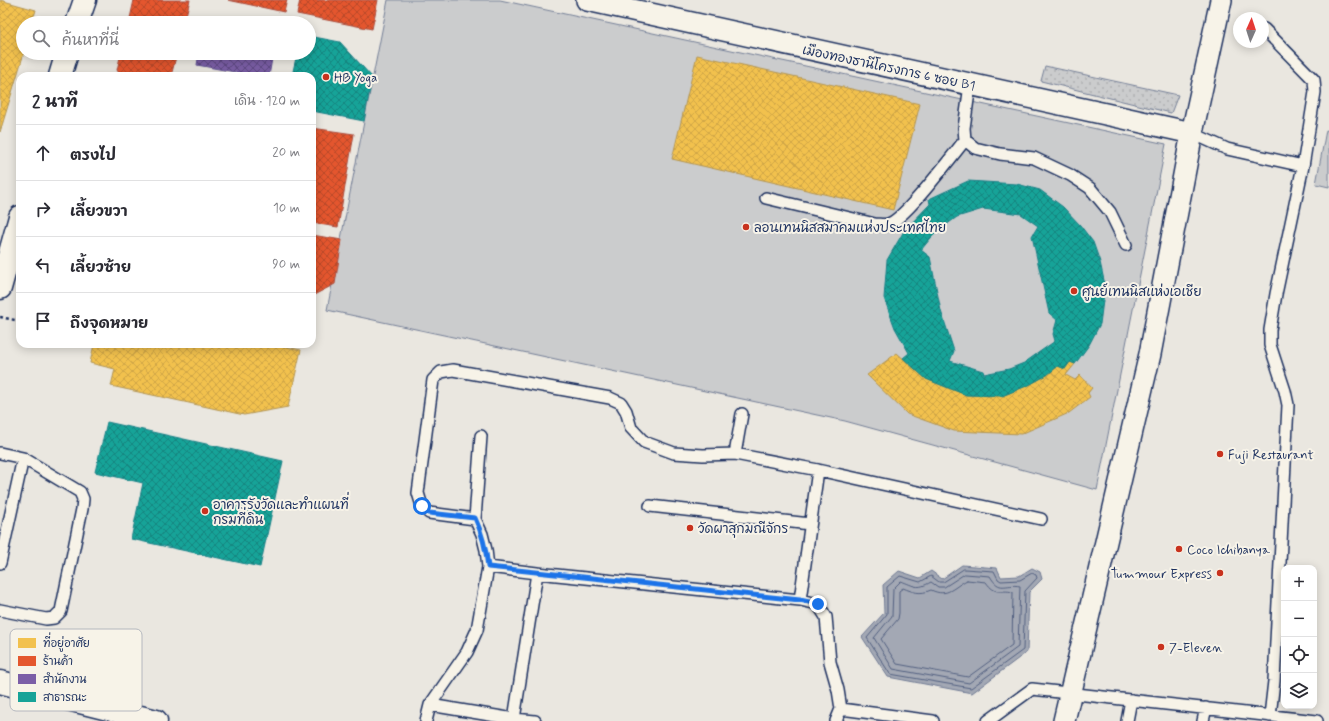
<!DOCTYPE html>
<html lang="th">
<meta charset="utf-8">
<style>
body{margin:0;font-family:Mynerve,"Playpen Sans Thai",sans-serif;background:#f2f2f3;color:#2b2b33}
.controls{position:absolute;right:12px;bottom:12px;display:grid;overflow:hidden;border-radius:8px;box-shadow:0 2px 10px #0003}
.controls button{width:36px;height:36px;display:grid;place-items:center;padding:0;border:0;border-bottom:1px solid #e1e1e2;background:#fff;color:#2b2b33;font:20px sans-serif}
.compass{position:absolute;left:1233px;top:12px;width:36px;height:36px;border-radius:50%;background:#fff;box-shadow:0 2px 10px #0003;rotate:3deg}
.stop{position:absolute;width:12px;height:12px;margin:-9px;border:3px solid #1a73e8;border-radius:50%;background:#fff}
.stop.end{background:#1a73e8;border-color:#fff;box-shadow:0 1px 4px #0008}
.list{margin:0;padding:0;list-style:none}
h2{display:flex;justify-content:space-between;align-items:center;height:52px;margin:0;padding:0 16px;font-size:17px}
h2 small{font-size:13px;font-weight:400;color:#7c7c81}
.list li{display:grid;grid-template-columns:26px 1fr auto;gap:12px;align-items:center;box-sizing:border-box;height:56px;padding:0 16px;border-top:1px solid #e1e1e2}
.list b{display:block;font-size:15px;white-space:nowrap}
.list em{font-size:13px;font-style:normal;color:#7c7c81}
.icon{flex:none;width:22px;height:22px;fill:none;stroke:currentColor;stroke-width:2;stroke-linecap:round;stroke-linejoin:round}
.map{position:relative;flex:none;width:1329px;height:721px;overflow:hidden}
.search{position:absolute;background:#fff;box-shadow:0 2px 10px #0003;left:16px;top:16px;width:300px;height:44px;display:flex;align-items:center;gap:10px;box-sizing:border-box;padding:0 14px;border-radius:22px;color:#7c7c81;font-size:15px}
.panel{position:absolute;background:#fff;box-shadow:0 2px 10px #0003;left:16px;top:72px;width:300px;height:276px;border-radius:12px}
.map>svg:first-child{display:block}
.grass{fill:#cbcccd;stroke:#737e96}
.park{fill:url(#park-dots);stroke:#737e96}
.water{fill:#a3a8b4;stroke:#6d7892}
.homes{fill:url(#homes-cross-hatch);stroke:#b29553}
.shops{fill:url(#shops-cross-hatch);stroke:#a84b3c}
.offices{fill:url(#offices-cross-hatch);stroke:#5e5091}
.public{fill:url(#public-cross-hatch);stroke:#188087;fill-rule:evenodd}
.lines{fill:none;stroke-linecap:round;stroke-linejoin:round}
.shore{stroke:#515f80;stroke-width:1}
.lane-casing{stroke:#1b2f5e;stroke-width:14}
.street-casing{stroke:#1b2f5e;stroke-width:24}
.secondary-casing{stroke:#1b2f5e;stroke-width:25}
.path{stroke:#1b2f5e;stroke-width:2.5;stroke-dasharray:3 3;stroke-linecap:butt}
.lane{stroke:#f7f3e8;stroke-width:11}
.street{stroke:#f7f3e8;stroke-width:21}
.secondary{stroke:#f7f3e8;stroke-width:22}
.route{stroke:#1a73e8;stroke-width:5}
.poi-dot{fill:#c8321e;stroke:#f7f3e8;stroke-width:1.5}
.labels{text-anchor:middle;stroke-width:4;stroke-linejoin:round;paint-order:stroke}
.street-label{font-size:13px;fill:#1b2f5e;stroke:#f7f3e8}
.poi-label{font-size:13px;fill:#1b2f5e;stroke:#f7f3e8;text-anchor:start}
.key{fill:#f7f3e8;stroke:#b5b8bf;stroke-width:1}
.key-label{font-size:11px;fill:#1b2f5e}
</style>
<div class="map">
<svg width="1329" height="721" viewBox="0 0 1329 721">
<defs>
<pattern id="park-dots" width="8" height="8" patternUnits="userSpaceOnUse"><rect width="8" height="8" fill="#cbcccd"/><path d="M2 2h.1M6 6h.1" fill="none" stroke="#aeb0b2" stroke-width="1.8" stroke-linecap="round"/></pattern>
<pattern id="homes-cross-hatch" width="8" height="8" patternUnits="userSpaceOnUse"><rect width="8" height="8" fill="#f2c14e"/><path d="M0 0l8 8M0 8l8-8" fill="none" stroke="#cfa646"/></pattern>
<pattern id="shops-cross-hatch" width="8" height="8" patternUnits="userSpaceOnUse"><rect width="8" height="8" fill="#e4572e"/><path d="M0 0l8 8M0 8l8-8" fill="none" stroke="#b8482a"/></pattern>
<pattern id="offices-cross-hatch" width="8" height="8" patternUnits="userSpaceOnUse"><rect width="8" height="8" fill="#7b5ea7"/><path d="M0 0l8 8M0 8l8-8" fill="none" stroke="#5e4a84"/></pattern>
<pattern id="public-cross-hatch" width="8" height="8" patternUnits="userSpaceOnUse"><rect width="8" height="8" fill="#17a398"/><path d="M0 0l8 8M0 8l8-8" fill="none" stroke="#14857f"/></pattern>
</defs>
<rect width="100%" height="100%" fill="#eae7e0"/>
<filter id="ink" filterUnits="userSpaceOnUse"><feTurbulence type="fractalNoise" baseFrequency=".025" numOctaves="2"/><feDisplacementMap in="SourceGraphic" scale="8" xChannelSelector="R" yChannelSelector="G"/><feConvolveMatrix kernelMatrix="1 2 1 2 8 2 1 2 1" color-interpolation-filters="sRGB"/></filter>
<g filter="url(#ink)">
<path class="grass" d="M 388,0 L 500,0 L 1166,144 L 1097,490 L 845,421 L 327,310 Z
M 1326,130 L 1329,131 L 1329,187 L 1316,184 Z"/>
<path class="park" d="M 1045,66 L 1178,95 L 1171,113 L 1041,81 Z"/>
<path class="water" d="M 962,565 L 997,568 L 1001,577 L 1019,576 L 1032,568 L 1040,572 L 1042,579 L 1029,592 L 1027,652 L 972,693 L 888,677 L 862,637 L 884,613 L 883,585 L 899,571 L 920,578 L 931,571 L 942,579 Z"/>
<path class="homes" d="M 0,0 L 36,10 L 32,23 L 23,23 L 24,53 L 0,132 Z
M 697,55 L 920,104 L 893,210 L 672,159 Z
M 94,344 L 272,344 L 301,350 L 288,407 L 244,415 L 111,386 L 115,369 L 90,363 Z
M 897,353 L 926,379 L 966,395 L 1002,396 L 1029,385 L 1047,375 L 1058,366 L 1065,369 L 1070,362 L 1075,364 L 1066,375 L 1075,380 L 1080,375 L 1092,388 L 1088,393 L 1090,397 L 1069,413 L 1021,434 L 954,431 L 907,414 L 867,375 Z"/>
<path class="shops" d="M 134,0 L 190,0 L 184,23 L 129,23 Z
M 228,0 L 287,0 L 284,12 Z
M 300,0 L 378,0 L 372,29 L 297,14 Z
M 121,53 L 177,53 L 171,76 L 121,76 L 117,70 Z
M 312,128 L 354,134 L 338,227 L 312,223 Z
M 312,235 L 342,240 L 335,284 L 312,296 Z"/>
<path class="offices" d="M 206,17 L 236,23 L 205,23 Z
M 199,53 L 273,53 L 269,76 L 257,76 L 197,65 Z"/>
<path class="public" d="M 309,36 L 340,42 L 372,77 L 364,121 L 312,111 L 312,76 L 292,76 L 297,53 L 309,53 Z
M 968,181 L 1017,184 L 1040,190 L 1063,207 L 1080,225 L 1093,242 L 1100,262 L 1105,285 L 1100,324 L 1089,345 L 1075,364 L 1070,362 L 1065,369 L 1058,366 L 1047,375 L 1029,385 L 1002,396 L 966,395 L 926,379 L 903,358 L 909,353 L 895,328 L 884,298 L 887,260 L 904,231 L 930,204 L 929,199 ZM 983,209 L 1021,214 L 1038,226 L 1032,236 L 1049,313 L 1057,320 L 1053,334 L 1055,341 L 1024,363 L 1009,369 L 984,374 L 983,371 L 950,361 L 954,351 L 941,311 L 930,257 L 921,250 L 935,233 L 957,217 Z
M 107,422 L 283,461 L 260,567 L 131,539 L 143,483 L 95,472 Z"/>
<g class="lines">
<path class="shore" d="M 964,569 L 994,571 L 998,579 L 1001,581 L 1020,580 L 1032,573 L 1036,575 L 1037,578 L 1025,591 L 1023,650 L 971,688 L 890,674 L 867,638 L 887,614 L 887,587 L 900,576 L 920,582 L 931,576 L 939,582 L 943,582 Z
M 965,574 L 990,576 C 1000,593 1005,583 1020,586 L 1018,647 L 969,683 L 893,669 L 874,638 L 892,616 L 893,589 L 901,581 C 915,586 917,590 931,582 L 938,587 L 944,587 Z
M 967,580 L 986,582 C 996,596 1000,589 1013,592 L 1012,645 L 968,677 L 897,664 L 881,639 L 898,619 L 899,613 L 899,591 L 903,588 C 913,592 920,595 931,590 C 948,598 953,587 967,580 Z"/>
<defs>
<path id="lane" d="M 1264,29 L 1314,80 L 1315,92 L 1303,166
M 970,85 L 964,128 L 965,140 L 975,148 L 1000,154 L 1034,158 L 1070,175 L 1090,188 L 1110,212 L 1126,245
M 1192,133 L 1227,149 L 1303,166 L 1276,294 L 1270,330 L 1270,345 L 1285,391 L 1288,405 L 1274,681 L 1270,716
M 766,198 L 875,224 C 879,224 884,225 888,224 C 904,220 952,156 965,140
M 742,414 L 735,454 L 818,470 L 1041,519
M 0,453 L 23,458 L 80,492 L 83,499 L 82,509 L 61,611 L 54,618 L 46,619 L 0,610
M 650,506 L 810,524
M 475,519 L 429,513 L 422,506 L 418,493 L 433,380 L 441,372 L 453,370 L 610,398 L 621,403 L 626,411 L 631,428 L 644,442 L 674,453 L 703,455 L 735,454
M 0,563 L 23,458
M 537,573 L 800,600 L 818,604 L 826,617 L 830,662 L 838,690 L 841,709 L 836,721
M 800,600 L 818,470
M 430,705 L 514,719 L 537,573 L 488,567
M 841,709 L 933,721
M 514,719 L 535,721
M 426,721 L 430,705 L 467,652 L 477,630 L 488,567 L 486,550 L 482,534 L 475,519 L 481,436
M 988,721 L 1032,689 L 1317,721
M 1127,721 L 1131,700
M 1203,721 L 1206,708"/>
<path id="street" d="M 587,0 L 1192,133
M 1064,721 L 1150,354 L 1192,133 L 1221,0"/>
<path id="secondary" d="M 77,23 L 85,0
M 60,76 L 67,53
M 0,288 L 20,217
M 0,682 L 156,721"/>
</defs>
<use href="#lane" class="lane-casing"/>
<use href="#street" class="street-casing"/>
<use href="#secondary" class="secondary-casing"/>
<path class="path" d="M 0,317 L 20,321"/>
<use href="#lane" class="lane"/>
<use href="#street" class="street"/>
<use href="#secondary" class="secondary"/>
</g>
</g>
<g class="lines" filter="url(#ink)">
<path class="route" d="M 422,506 L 429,513 L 475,518 C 483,535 486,548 488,567 L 800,600 L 818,604"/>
</g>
<g class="poi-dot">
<circle cx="326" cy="77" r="4"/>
<circle cx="746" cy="227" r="4"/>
<circle cx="1074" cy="291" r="4"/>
<circle cx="1220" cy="454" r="4"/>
<circle cx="205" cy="511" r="4"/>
<circle cx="690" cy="528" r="4"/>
<circle cx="1179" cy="549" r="4"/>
<circle cx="1220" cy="573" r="4"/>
<circle cx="1161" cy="647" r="4"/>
</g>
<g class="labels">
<g class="street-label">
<text transform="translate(889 67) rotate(12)" y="5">เมืองทองธานีโครงการ 6 ซอย B1</text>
</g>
<g class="poi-label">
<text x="334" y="82">HB Yoga</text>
<text x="754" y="232">ลอนเทนนิสสมาคมแห่งประเทศไทย</text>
<text x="1082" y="296">ศูนย์เทนนิสแห่งเอเชีย</text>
<text x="1228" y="459">Fuji Restaurant</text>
<text x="213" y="509">อาคารรังวัดและทำแผนที่<tspan x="213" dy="15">กรมที่ดิน</tspan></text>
<text x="698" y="533">วัดผาสุกมณีจักร</text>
<text x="1187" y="554">Coco Ichibanya</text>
<text x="1212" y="578" text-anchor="end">Tummour Express</text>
<text x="1169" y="652">7-Eleven</text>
</g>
</g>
<rect x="10" y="629" width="132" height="82" rx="6" class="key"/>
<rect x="18" y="638" width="18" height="10" fill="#f2c14e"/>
<rect x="18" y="656" width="18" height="10" fill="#e4572e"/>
<rect x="18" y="674" width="18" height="10" fill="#7b5ea7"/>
<rect x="18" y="692" width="18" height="10" fill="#17a398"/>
<g class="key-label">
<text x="43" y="647">ที่อยู่อาศัย</text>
<text x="43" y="665">ร้านค้า</text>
<text x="43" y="683">สำนักงาน</text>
<text x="43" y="701">สาธารณะ</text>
</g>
</svg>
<div class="controls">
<button>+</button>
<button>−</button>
<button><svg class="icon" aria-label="locate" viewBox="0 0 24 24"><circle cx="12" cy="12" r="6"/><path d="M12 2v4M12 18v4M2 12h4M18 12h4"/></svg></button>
<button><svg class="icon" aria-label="layers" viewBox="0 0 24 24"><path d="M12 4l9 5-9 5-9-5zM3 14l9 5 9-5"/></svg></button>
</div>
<svg class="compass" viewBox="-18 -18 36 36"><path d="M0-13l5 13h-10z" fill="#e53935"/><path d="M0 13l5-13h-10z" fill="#7c7c81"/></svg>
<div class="stop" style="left:422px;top:506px"></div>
<div class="stop end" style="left:818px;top:604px"></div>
<div class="search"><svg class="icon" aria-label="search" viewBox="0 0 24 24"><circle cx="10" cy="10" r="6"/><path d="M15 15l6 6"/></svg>ค้นหาที่นี่</div>
<section class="panel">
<h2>2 นาที<small>เดิน · 120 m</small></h2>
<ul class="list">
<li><svg class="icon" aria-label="ahead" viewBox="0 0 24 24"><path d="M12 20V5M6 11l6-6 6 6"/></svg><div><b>ตรงไป</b></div><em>20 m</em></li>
<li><svg class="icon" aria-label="right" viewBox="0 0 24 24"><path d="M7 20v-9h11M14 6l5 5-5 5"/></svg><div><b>เลี้ยวขวา</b></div><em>10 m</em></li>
<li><svg class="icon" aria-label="left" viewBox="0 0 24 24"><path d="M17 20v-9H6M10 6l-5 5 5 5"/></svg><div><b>เลี้ยวซ้าย</b></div><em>90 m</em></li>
<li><svg class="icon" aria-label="arrive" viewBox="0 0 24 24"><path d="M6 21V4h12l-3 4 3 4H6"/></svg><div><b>ถึงจุดหมาย</b></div></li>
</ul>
</section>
</div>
